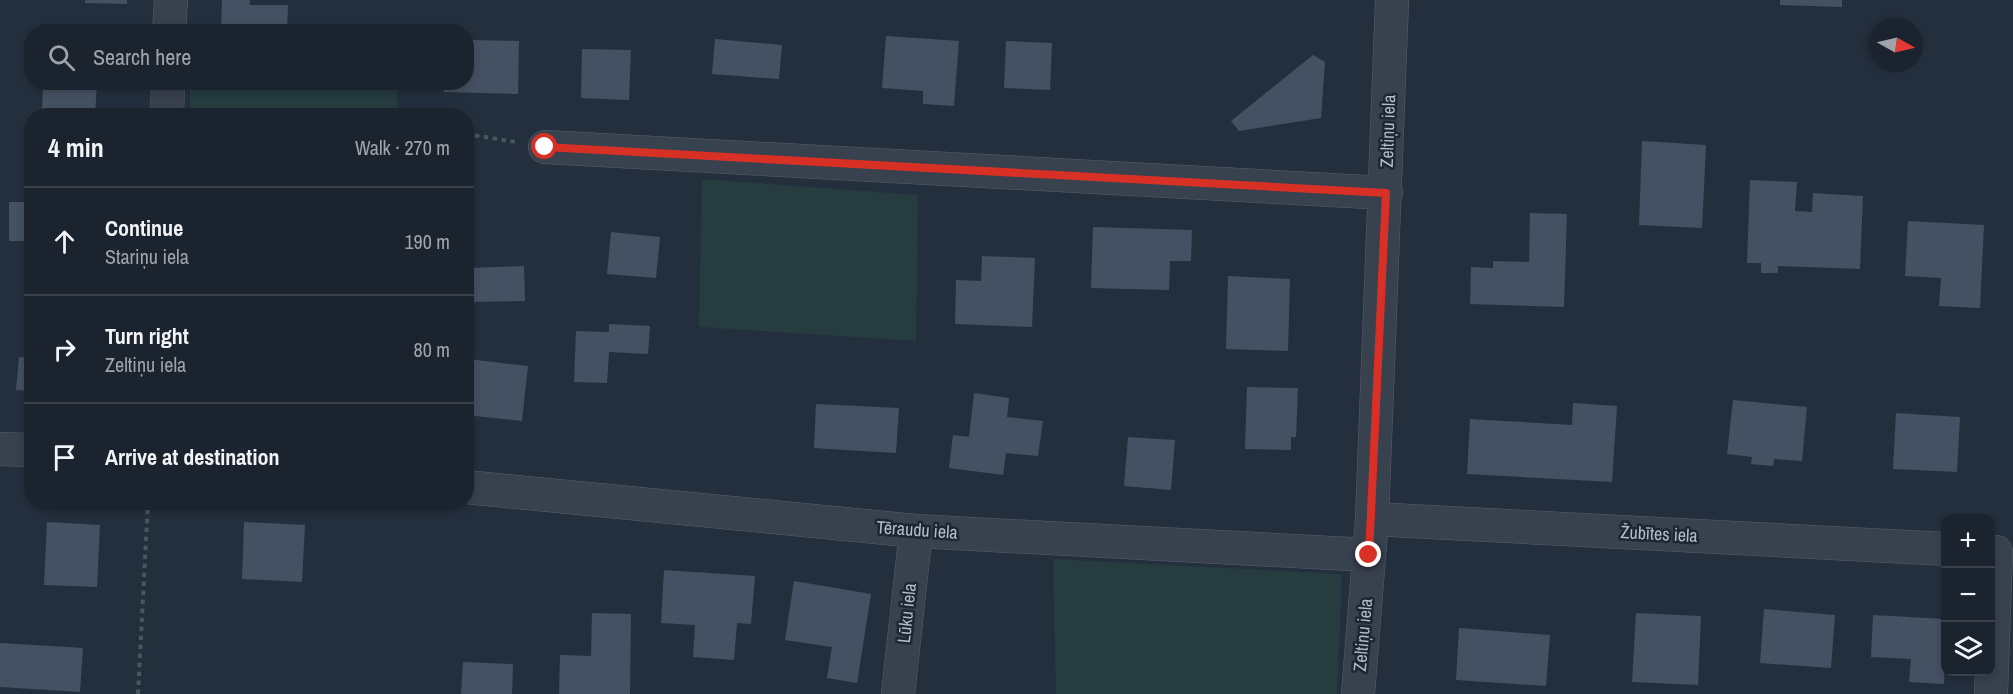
<!DOCTYPE html>
<meta charset="utf-8">
<style>
body{margin:0;font-family:"Archivo Narrow",sans-serif;background:#242b36;color:#f1f3f6}
.controls{position:absolute;right:18px;bottom:18px;display:grid;overflow:hidden;border-radius:12px;box-shadow:0 3px 9px #0003}
.controls button{width:54px;height:54px;display:grid;place-items:center;padding:0;border:0;border-bottom:2px solid #39404a;background:#1b232e;color:#f1f3f6;font:30px sans-serif}
.compass{position:absolute;left:1869px;top:18px;width:54px;height:54px;border-radius:50%;background:#1b232e;box-shadow:0 3px 9px #0003;rotate:98deg}
.stop{position:absolute;width:18px;height:18px;margin:-14px;border:4px solid #d93025;border-radius:50%;background:#fff}
.stop.end{background:#d93025;border-color:#fff;box-shadow:0 2px 6px #0008}
.list{margin:0;padding:0;list-style:none}
h2{display:flex;justify-content:space-between;align-items:center;height:78px;margin:0;padding:0 24px;font-size:26px}
h2 small{font-size:20px;font-weight:400;color:#a0a4aa}
.list li{display:grid;grid-template-columns:39px 1fr auto;gap:18px;align-items:center;box-sizing:border-box;height:108px;padding:0 24px;border-top:2px solid #39404a}
.list b{display:block;font-size:22px;white-space:nowrap}
.list p{margin:0;font-size:20px;white-space:nowrap;color:#a0a4aa}
.list em{font-size:20px;font-style:normal;color:#a0a4aa}
.icon{flex:none;width:33px;height:33px;fill:none;stroke:currentColor;stroke-width:2;stroke-linecap:round;stroke-linejoin:round}
.map{position:relative;flex:none;width:2013px;height:694px;overflow:hidden}
.search{position:absolute;background:#1b232e;box-shadow:0 3px 9px #0003;left:24px;top:24px;width:450px;height:66px;display:flex;align-items:center;gap:15px;box-sizing:border-box;padding:0 21px;border-radius:24px;color:#a0a4aa;font-size:22px}
.panel{position:absolute;background:#1b232e;box-shadow:0 3px 9px #0003;left:24px;top:108px;width:450px;height:402px;border-radius:24px}
.map>svg:first-child{display:block}
.green{fill:#263c3f}
.building{fill:#455162}
.lines{fill:none;stroke-linecap:round;stroke-linejoin:round}
.minor-casing{stroke:#565f6c;stroke-width:34}
.path{stroke:#44595c;stroke-width:4;stroke-dasharray:4.5 4.5;stroke-linecap:butt}
.minor{stroke:#38414e;stroke-width:33}
.route{stroke:#d93025;stroke-width:8}
.labels{text-anchor:middle;stroke-width:5;stroke-linejoin:round;paint-order:stroke}
.street-label{font-size:18px;fill:#b4bcc9;stroke:#1d2633}
</style>
<div class="map">
<svg width="2013" height="694" viewBox="0 0 2013 694">
<rect width="100%" height="100%" fill="#242f3e"/>
<path class="green" d="M 190,83 L 397,83 L 397,115 L 190,115 Z
M 702,179 L 918,195 L 916,341 L 699,327 Z
M 1053,559 L 1342,574 L 1337,694 L 1056,694 Z"/>
<path class="building" d="M 85,0 L 127,0 L 127,4 L 85,3 Z
M 222,0 L 250,0 L 250,5 L 288,5 L 287,30 L 221,29 Z
M 1780,0 L 1842,0 L 1842,7 L 1780,5 Z
M 886,36 L 959,41 L 954,106 L 923,104 L 923,91 L 882,88 Z
M 715,39 L 782,45 L 779,79 L 712,74 Z
M 466,40 L 519,41 L 518,94 L 444,92 L 444,82 L 466,82 Z
M 1006,41 L 1052,43 L 1050,90 L 1004,88 Z
M 582,49 L 631,50 L 629,100 L 581,98 Z
M 1313,55 L 1325,62 L 1321,118 L 1239,131 L 1231,121 Z
M 43,82 L 97,82 L 95,116 L 42,116 Z
M 1642,141 L 1706,145 L 1702,228 L 1639,225 Z
M 1750,180 L 1797,182 L 1795,211 L 1812,212 L 1813,193 L 1863,196 L 1860,269 L 1778,266 L 1778,273 L 1761,273 L 1761,263 L 1747,263 Z
M 9,202 L 32,202 L 32,241 L 9,241 Z
M 1530,213 L 1567,214 L 1564,307 L 1470,304 L 1471,267 L 1493,268 L 1493,261 L 1529,262 Z
M 1908,221 L 1984,225 L 1980,308 L 1939,306 L 1941,278 L 1905,276 Z
M 1093,227 L 1192,230 L 1191,261 L 1170,261 L 1169,290 L 1091,288 Z
M 611,232 L 660,237 L 656,278 L 607,274 Z
M 982,256 L 1035,258 L 1032,327 L 955,324 L 956,280 L 981,281 Z
M 524,266 L 525,301 L 472,302 L 471,268 Z
M 1228,276 L 1290,279 L 1288,351 L 1226,349 Z
M 609,324 L 650,326 L 648,354 L 609,352 L 607,383 L 574,382 L 576,331 L 609,332 Z
M 19,357 L 32,358 L 32,391 L 16,390 Z
M 468,359 L 528,366 L 522,421 L 466,415 Z
M 1247,387 L 1298,388 L 1296,437 L 1291,437 L 1291,450 L 1245,449 Z
M 974,393 L 1009,398 L 1007,417 L 1043,421 L 1038,456 L 1006,453 L 1003,475 L 949,468 L 953,435 L 969,437 Z
M 1733,400 L 1807,407 L 1802,461 L 1774,459 L 1773,466 L 1751,464 L 1752,457 L 1727,454 Z
M 1573,403 L 1617,406 L 1612,482 L 1467,474 L 1470,419 L 1572,425 Z
M 816,404 L 899,408 L 896,453 L 814,448 Z
M 1896,413 L 1960,417 L 1957,472 L 1893,469 Z
M 1128,437 L 1175,440 L 1171,490 L 1124,486 Z
M 47,522 L 100,525 L 97,587 L 44,585 Z
M 244,522 L 305,525 L 302,582 L 242,579 Z
M 664,570 L 755,576 L 751,624 L 737,623 L 734,660 L 693,657 L 695,625 L 661,623 Z
M 794,581 L 871,594 L 857,683 L 827,678 L 832,647 L 785,640 Z
M 1764,609 L 1835,615 L 1831,668 L 1760,663 Z
M 592,613 L 631,614 L 630,694 L 559,694 L 560,655 L 591,656 Z
M 1636,613 L 1701,616 L 1698,685 L 1632,682 Z
M 1873,615 L 1946,619 L 1944,684 L 1909,682 L 1911,659 L 1871,657 Z
M 1459,628 L 1550,635 L 1546,686 L 1456,680 Z
M 0,643 L 83,648 L 80,692 L 0,687 Z
M 463,662 L 513,664 L 512,694 L 461,694 Z"/>
<g class="lines">
<defs>
<path id="minor" d="M 169,32 L 171,0
M 167,116 L 168,82
M 545,147 L 1386,193
M 0,449 L 32,450
M 466,487 L 916,531 L 1369,555
M 1372,519 L 1946,549
M 1990,552 L 1996,552 L 1991,694
M 898,694 L 916,531
M 1358,694 L 1372,519 L 1392,0"/>
</defs>
<use href="#minor" class="minor-casing"/>
<path class="path" d="M 466,134 L 516,142
M 138,694 L 148,502"/>
<use href="#minor" class="minor"/>
</g>
<g class="lines">
<path class="route" d="M 545,147 L 1386,193 L 1369,555"/>
</g>
<g class="labels">
<g class="street-label">
<text transform="translate(1388 131) rotate(-88)" y="6">Zeltiņu iela</text>
<text transform="translate(917 530) rotate(4)" y="6">Tēraudu iela</text>
<text transform="translate(1659 534) rotate(3)" y="6">Žubītes iela</text>
<text transform="translate(907 613) rotate(-84)" y="6">Lūku iela</text>
<text transform="translate(1363 635) rotate(-85)" y="6">Zeltiņu iela</text>
</g>
</g>
</svg>
<div class="controls">
<button>+</button>
<button>−</button>
<button><svg class="icon" aria-label="layers" viewBox="0 0 24 24"><path d="M12 4l9 5-9 5-9-5zM3 14l9 5 9-5"/></svg></button>
</div>
<svg class="compass" viewBox="-18 -18 36 36"><path d="M0-13l5 13h-10z" fill="#e53935"/><path d="M0 13l5-13h-10z" fill="#a0a4aa"/></svg>
<div class="stop" style="left:545px;top:147px"></div>
<div class="stop end" style="left:1369px;top:555px"></div>
<div class="search"><svg class="icon" aria-label="search" viewBox="0 0 24 24"><circle cx="10" cy="10" r="6"/><path d="M15 15l6 6"/></svg>Search here</div>
<section class="panel">
<h2>4 min<small>Walk · 270 m</small></h2>
<ul class="list">
<li><svg class="icon" aria-label="ahead" viewBox="0 0 24 24"><path d="M12 20V5M6 11l6-6 6 6"/></svg><div><b>Continue</b><p>Stariņu iela</p></div><em>190 m</em></li>
<li><svg class="icon" aria-label="right" viewBox="0 0 24 24"><path d="M7 20v-9h11M14 6l5 5-5 5"/></svg><div><b>Turn right</b><p>Zeltiņu iela</p></div><em>80 m</em></li>
<li><svg class="icon" aria-label="arrive" viewBox="0 0 24 24"><path d="M6 21V4h12l-3 4 3 4H6"/></svg><div><b>Arrive at destination</b></div></li>
</ul>
</section>
</div>
